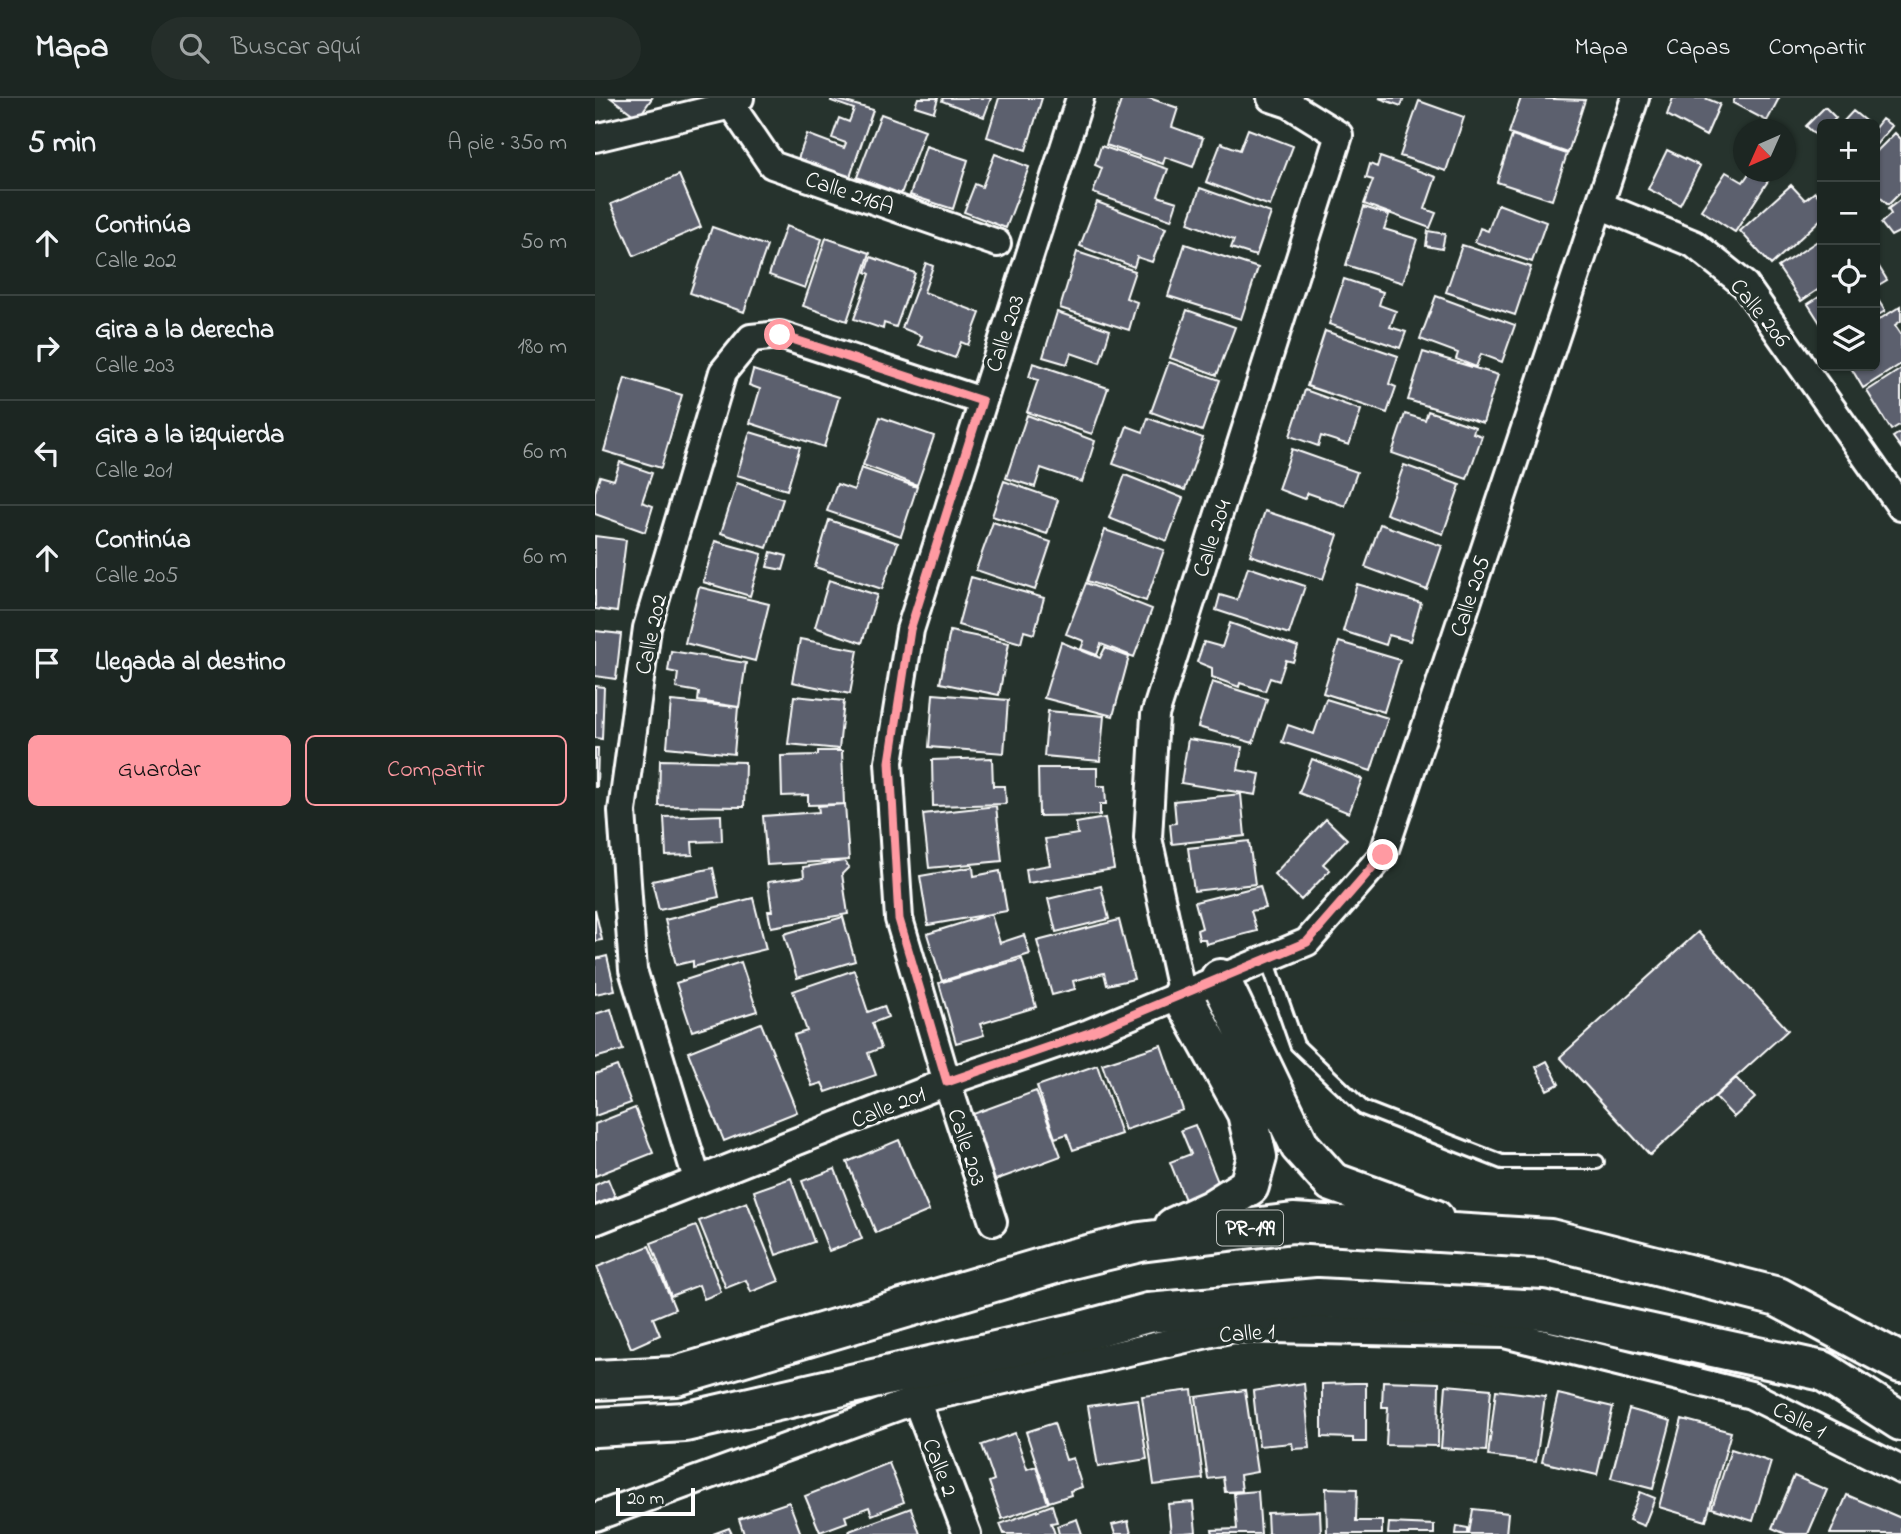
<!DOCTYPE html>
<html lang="es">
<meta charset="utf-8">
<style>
body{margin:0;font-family:"Indie Flower",sans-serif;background:#252e2a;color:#f1f3f6}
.controls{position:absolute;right:21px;top:21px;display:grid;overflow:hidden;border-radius:10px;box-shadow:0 2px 5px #0004}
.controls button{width:63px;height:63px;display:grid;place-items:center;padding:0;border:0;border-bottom:2px solid #3a4340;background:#1c2622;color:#f1f3f6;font:35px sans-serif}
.compass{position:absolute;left:1138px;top:21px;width:63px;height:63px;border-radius:50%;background:#1c2622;box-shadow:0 2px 5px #0004;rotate:225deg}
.scale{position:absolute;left:21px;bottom:18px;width:79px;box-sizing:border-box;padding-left:7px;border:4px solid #fff;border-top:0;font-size:19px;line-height:24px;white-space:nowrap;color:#fff;-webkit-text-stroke:5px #26332d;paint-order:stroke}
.stop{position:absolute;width:21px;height:21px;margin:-16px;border:5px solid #ff9aa2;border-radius:50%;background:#fff}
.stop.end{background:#ff9aa2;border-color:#fff;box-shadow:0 2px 7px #0008}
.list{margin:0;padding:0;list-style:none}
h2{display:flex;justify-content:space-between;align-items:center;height:91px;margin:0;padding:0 28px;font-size:30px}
h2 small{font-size:23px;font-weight:400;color:#a0a5a5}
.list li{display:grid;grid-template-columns:46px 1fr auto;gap:21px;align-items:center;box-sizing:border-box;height:105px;padding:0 28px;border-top:2px solid #3a4340}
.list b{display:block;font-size:26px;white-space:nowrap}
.list p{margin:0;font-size:23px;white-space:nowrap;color:#a0a5a5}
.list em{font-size:23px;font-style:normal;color:#a0a5a5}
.actions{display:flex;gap:14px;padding:21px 28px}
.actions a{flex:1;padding:16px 0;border:2px solid #ff9aa2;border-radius:10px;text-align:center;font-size:24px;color:#ff9aa2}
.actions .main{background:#ff9aa2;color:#111}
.icon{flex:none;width:38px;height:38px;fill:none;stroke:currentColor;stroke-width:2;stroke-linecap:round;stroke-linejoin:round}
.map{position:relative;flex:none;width:1306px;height:1436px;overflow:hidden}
header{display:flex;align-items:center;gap:42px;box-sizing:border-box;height:98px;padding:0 35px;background:#1c2622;border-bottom:2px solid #3a4340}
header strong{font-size:33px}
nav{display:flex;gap:38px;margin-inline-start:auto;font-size:24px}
.search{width:490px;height:63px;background:#252e2a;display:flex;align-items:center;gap:18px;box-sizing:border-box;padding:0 24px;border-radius:38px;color:#a0a5a5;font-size:26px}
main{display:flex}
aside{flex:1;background:#1c2622}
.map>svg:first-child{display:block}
.building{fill:#5c606e;stroke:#fff;stroke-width:2}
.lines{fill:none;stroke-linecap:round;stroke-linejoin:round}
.service-casing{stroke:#fff;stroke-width:18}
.minor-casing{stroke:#fff;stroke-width:32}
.primary-casing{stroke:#fff;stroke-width:44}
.service{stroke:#26332d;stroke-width:12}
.minor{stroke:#26332d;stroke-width:26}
.primary{stroke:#26332d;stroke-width:38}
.route{stroke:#ff9aa2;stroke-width:9}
.labels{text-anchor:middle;stroke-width:7;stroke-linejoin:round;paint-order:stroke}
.shield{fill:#26332d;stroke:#bec2c0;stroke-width:2}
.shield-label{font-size:21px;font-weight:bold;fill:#fff}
.street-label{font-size:23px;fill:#fff;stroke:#26332d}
</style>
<header>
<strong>Mapa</strong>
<div class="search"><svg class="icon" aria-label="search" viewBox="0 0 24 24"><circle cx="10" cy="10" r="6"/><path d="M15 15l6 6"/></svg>Buscar aquí</div>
<nav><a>Mapa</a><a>Capas</a><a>Compartir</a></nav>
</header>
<main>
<aside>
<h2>5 min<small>A pie · 350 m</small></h2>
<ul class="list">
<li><svg class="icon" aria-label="ahead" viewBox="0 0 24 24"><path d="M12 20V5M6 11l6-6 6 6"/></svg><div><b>Continúa</b><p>Calle 202</p></div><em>50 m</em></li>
<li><svg class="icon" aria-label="right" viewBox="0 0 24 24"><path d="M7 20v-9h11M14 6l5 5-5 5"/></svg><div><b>Gira a la derecha</b><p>Calle 203</p></div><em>180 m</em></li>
<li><svg class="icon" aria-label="left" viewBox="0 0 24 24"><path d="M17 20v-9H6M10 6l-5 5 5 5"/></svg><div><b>Gira a la izquierda</b><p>Calle 201</p></div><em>60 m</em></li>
<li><svg class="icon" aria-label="ahead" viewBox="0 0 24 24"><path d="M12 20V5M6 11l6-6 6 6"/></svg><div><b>Continúa</b><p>Calle 205</p></div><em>60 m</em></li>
<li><svg class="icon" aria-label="arrive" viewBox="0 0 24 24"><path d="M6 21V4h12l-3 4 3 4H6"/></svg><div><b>Llegada al destino</b></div></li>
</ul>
<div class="actions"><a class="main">Guardar</a><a>Compartir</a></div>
</aside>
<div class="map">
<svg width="1306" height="1436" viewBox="0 0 1306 1436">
<rect width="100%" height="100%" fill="#26332d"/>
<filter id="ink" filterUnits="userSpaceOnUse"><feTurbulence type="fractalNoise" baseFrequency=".0143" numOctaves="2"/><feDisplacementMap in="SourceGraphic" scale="14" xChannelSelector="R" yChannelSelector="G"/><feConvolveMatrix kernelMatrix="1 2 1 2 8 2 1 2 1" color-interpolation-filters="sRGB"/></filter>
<g filter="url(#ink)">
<path class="building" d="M 16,0 L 57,0 L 43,20 Z
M 237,0 L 278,12 L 255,79 L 203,61 L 212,36 L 249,50 L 251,45 L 237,40 L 244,20 L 254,24 L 259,11 L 236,3 Z
M 323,0 L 343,0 L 339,14 L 320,8 Z
M 348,0 L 396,0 L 389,19 L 347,3 Z
M 404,0 L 447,0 L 431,52 L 392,39 Z
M 527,0 L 554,0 L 583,10 L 577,29 L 608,40 L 598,69 L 570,59 L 568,66 L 511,47 Z
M 784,0 L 809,0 L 806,8 Z
M 926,0 L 990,2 L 973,55 L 914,35 Z
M 1078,0 L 1110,0 L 1125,6 L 1111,38 L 1072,17 Z
M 1140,0 L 1184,0 L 1172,23 L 1138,5 Z
M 824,3 L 869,19 L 851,73 L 805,58 Z
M 1230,9 L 1241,20 L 1235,26 L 1227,26 L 1227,35 L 1223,39 L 1211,28 Z
M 1258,13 L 1274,26 L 1246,26 Z
M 286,16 L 330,32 L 306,96 L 262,79 Z
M 1287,21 L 1297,28 L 1280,48 L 1280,30 Z
M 653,31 L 698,48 L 675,108 L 611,84 L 626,45 L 645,52 Z
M 1300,35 L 1306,41 L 1306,94 L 1293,107 L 1280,94 L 1280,55 Z
M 917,38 L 972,56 L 957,102 L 902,84 Z
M 331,48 L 373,62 L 358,111 L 315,97 Z
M 506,48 L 573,71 L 563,98 L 582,104 L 576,122 L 498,95 L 507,70 L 500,67 Z
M 1072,52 L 1105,68 L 1085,107 L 1053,91 Z
M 400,56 L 434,69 L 411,130 L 369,114 L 380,86 L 387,89 Z
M 785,59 L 841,79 L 830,111 L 841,115 L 835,130 L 769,106 L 778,82 L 771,80 L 775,66 L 782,69 Z
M 1131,74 L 1148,84 L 1155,74 L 1173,83 L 1140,134 L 1106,112 Z
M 84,77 L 106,129 L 39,158 L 16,106 Z
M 1196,87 L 1210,102 L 1220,94 L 1227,102 L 1227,120 L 1176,167 L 1145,133 Z
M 605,90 L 676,115 L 661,158 L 636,150 L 639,142 L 593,125 Z
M 1306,101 L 1306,133 L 1296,138 L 1286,125 L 1296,116 L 1293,111 Z
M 502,104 L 571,130 L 557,164 L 542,159 L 539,169 L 485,148 Z
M 903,106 L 951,124 L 937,164 L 880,144 L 885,130 L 893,133 Z
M 769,109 L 794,117 L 789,131 L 822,141 L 808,185 L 751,167 Z
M 191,128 L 227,141 L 210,190 L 174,177 Z
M 117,129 L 172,148 L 149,214 L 95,195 Z
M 833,133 L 850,136 L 847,151 L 831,148 Z
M 231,140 L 275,155 L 252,223 L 208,208 Z
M 1227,140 L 1227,189 L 1206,203 L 1183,169 Z
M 590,146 L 663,170 L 646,221 L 573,198 Z
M 867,147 L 936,169 L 920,217 L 851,194 Z
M 482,154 L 540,173 L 531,200 L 542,204 L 534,232 L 465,210 Z
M 276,159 L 320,175 L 301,229 L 289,225 L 288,231 L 259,221 L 275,176 L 271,174 Z
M 1281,164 L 1292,182 L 1280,189 L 1280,165 Z
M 331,165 L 338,168 L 329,194 L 385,215 L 373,247 L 366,244 L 360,260 L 324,247 L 327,238 L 307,230 Z
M 749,181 L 788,194 L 784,207 L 801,213 L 795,229 L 811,234 L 805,250 L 734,226 Z
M 1227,197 L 1227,228 L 1213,206 Z
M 1280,197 L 1290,213 L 1280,219 Z
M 841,198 L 920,227 L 907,264 L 886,256 L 881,269 L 861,261 L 863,255 L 825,241 Z
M 1306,208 L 1306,223 L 1300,227 L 1306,236 L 1306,266 L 1268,290 L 1255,268 L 1280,268 L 1280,224 Z
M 592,212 L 640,229 L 622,277 L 575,260 Z
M 462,214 L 515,232 L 505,265 L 476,255 L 472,266 L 448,259 Z
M 730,233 L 803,258 L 794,286 L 801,289 L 792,315 L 712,288 Z
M 828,254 L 903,277 L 888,325 L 813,302 Z
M 574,264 L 625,282 L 607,333 L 556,314 Z
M 438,265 L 513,290 L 497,336 L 432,314 L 443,282 L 434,279 Z
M 1306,271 L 1306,326 L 1296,332 L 1272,293 Z
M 158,272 L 244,299 L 229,349 L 155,325 L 165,291 L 154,287 Z
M 30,280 L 87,297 L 66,370 L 9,353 Z
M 710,292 L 766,312 L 754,347 L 726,338 L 723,348 L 695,338 Z
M 833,313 L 880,329 L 878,335 L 887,338 L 872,381 L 797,355 L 810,316 L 830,322 Z
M 432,317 L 500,343 L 487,384 L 446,370 L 440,389 L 411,380 Z
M 285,319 L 339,338 L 322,387 L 268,367 Z
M 553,320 L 608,340 L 590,392 L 518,366 L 532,328 L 548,334 Z
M 155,334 L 205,349 L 192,392 L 142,377 Z
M 1306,334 L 1306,350 L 1298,339 Z
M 697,351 L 762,374 L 750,408 L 713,395 L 709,401 L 683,391 Z
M 25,364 L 57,375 L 47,404 L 58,408 L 50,434 L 0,416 L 0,394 L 5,378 L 19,382 Z
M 809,367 L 865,387 L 848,436 L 791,416 Z
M 266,370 L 322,389 L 306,438 L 232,413 L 242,386 L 259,392 Z
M 530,377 L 588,400 L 572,443 L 514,420 Z
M 409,383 L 463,402 L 452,436 L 397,418 Z
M 142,385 L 188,401 L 172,450 L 126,435 Z
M 670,413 L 743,437 L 728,481 L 655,457 Z
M 234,422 L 303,445 L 287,491 L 220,469 Z
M 398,424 L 456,444 L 440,492 L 381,472 Z
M 785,426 L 847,448 L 832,492 L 770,469 Z
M 510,432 L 569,452 L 551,503 L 492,483 Z
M 0,438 L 31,442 L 22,514 L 0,511 Z
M 120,443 L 167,456 L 155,498 L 108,484 Z
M 176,454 L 192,458 L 188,472 L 172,469 Z
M 653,469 L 710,488 L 694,536 L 621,512 L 625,497 L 642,502 Z
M 376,479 L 449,500 L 439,536 L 429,533 L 426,545 L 363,527 Z
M 234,482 L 282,497 L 267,545 L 220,529 Z
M 491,485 L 557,511 L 539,559 L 506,546 L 502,557 L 486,551 L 489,543 L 471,536 Z
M 762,486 L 826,505 L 815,543 L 794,537 L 791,547 L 748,533 Z
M 104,489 L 174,506 L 160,563 L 90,545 Z
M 635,525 L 703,549 L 698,564 L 691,562 L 684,583 L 675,580 L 670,593 L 645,585 L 644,589 L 617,579 L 617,570 L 602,564 L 609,544 L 627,549 Z
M 0,533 L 26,536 L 21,581 L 0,578 Z
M 355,533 L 414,545 L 404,597 L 345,585 Z
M 205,541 L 263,552 L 255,596 L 197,584 Z
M 466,544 L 505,560 L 510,550 L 534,559 L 518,618 L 449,600 Z
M 744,544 L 805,562 L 789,614 L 728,595 Z
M 76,553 L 151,565 L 144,609 L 103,603 L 104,594 L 81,590 L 83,575 L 73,573 Z
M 617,584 L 672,601 L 658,645 L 603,629 Z
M 0,588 L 9,589 L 7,641 L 0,640 Z
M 338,596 L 413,602 L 409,655 L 334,649 Z
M 199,598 L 249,603 L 244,651 L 193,646 Z
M 731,601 L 793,620 L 776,673 L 687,644 L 693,627 L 719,636 Z
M 76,603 L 143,609 L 139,656 L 72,649 Z
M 453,613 L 509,618 L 505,663 L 449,658 Z
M 593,641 L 647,649 L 643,672 L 665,676 L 661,697 L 586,685 Z
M 0,650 L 3,650 L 2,689 L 0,689 Z
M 223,653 L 247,653 L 249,706 L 213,707 L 213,697 L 187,698 L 186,658 L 223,657 Z
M 397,660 L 398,688 L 410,688 L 411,706 L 338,708 L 337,662 Z
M 717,661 L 767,681 L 754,715 L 704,695 Z
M 65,662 L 150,664 L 149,709 L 64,708 Z
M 443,670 L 502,670 L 502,688 L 510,688 L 511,706 L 505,706 L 505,717 L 444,718 Z
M 646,696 L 650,738 L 577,746 L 575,726 L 581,725 L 579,703 Z
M 250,706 L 254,762 L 172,767 L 168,718 L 224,714 L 223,708 Z
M 401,708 L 407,763 L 334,770 L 328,716 Z
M 126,717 L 127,743 L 97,744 L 98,757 L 71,758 L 69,719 Z
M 510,720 L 519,771 L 433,785 L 431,771 L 455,767 L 450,741 L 483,736 L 481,725 Z
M 731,721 L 752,741 L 728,766 L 735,772 L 706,802 L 679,776 Z
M 654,743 L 660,786 L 599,793 L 593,750 Z
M 249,763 L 254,769 L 247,776 L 253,816 L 176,829 L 173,813 L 177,813 L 173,784 L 209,779 L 208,769 Z
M 378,769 L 379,778 L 405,773 L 412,813 L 333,827 L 325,778 Z
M 118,770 L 124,799 L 64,812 L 57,783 Z
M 506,788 L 514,821 L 461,834 L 453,801 Z
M 665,788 L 671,810 L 656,813 L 662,833 L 611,846 L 610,841 L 604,841 L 602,832 L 607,830 L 600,804 Z
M 158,800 L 171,851 L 98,869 L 98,863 L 81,867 L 70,822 Z
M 0,811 L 7,842 L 0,843 Z
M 396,816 L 405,845 L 429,837 L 435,856 L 347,883 L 332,836 Z
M 248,819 L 260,863 L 202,880 L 189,836 Z
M 524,822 L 539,881 L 512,887 L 509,875 L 478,883 L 480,891 L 457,897 L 442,843 Z
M 1103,834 L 1193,932 L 1055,1057 L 965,959 Z
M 12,858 L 20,892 L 0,896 L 0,861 Z
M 427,861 L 441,909 L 385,926 L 389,937 L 361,945 L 344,885 Z
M 146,864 L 162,913 L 97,933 L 81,885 Z
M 259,872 L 273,914 L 289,908 L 293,919 L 277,925 L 286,950 L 273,955 L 281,977 L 231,994 L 227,985 L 217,988 L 199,937 L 212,933 L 198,893 Z
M 16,911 L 28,952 L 0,960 L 0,916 Z
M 166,925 L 202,1014 L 129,1043 L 93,954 Z
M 566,947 L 588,1012 L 530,1032 L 507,966 Z
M 952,963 L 964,986 L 952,992 L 941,969 Z
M 502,967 L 526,1036 L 478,1052 L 472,1036 L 460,1040 L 442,988 Z
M 22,968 L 36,1005 L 0,1018 L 0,976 Z
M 1141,980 L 1160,1000 L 1139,1019 L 1120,999 Z
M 441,993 L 466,1058 L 395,1084 L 370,1019 Z
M 40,1010 L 58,1055 L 0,1078 L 0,1026 Z
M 600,1027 L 627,1094 L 592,1107 L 575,1064 L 596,1056 L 586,1032 Z
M 304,1042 L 334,1113 L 281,1135 L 252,1064 Z
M 240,1071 L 267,1141 L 234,1153 L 207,1083 Z
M 196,1080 L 219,1144 L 181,1157 L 159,1093 Z
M 13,1081 L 23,1106 L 0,1115 L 0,1087 Z
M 152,1104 L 184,1183 L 156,1194 L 151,1182 L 131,1190 L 104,1123 Z
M 101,1128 L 126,1194 L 109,1201 L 104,1187 L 76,1198 L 56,1145 Z
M 54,1148 L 80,1211 L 58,1220 L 65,1237 L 36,1250 L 2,1169 Z
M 788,1283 L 844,1285 L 843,1348 L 791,1347 L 793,1309 L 787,1309 Z
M 709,1285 L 715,1350 L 698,1351 L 697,1345 L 664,1348 L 658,1293 Z
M 759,1285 L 771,1285 L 771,1344 L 758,1344 L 758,1340 L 727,1339 L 727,1286 Z
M 851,1287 L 896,1291 L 891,1353 L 846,1350 Z
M 597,1292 L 608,1381 L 559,1387 L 547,1298 Z
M 650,1292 L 662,1374 L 645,1377 L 647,1393 L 630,1394 L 628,1379 L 613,1381 L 601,1299 Z
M 901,1292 L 950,1298 L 941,1364 L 893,1358 Z
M 963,1296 L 1018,1309 L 1002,1377 L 947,1364 Z
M 543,1301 L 552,1361 L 503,1369 L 493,1308 Z
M 1034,1311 L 1076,1323 L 1058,1391 L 1016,1380 Z
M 1087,1321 L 1136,1334 L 1111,1423 L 1064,1409 Z
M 459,1325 L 471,1362 L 478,1360 L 487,1389 L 475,1393 L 476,1397 L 454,1404 L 431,1334 Z
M 420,1335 L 432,1371 L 441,1368 L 453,1405 L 407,1421 L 394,1384 L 399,1382 L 387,1347 Z
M 1136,1351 L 1176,1364 L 1158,1423 L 1117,1410 Z
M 294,1365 L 309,1404 L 277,1417 L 274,1409 L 250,1418 L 252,1424 L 225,1434 L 210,1398 Z
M 1199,1378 L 1232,1392 L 1213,1436 L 1191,1436 L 1177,1430 Z
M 731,1390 L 762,1391 L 761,1423 L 787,1423 L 787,1436 L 732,1436 Z
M 663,1393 L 666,1436 L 618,1436 L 617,1432 L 642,1431 L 639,1395 Z
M 1045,1394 L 1060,1400 L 1049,1428 L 1034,1422 Z
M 1252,1397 L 1306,1420 L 1306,1436 L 1235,1436 Z
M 194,1404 L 206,1436 L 149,1436 L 144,1421 Z
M 598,1404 L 601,1434 L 576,1436 L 573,1406 Z
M 457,1407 L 462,1424 L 456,1425 L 460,1436 L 409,1436 L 405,1426 Z
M 316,1410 L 325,1436 L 256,1436 L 254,1433 Z
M 878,1411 L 913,1415 L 911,1436 L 874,1436 Z
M 725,1413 L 726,1436 L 673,1436 L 672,1415 Z
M 482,1421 L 487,1436 L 464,1436 L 462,1428 Z
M 533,1423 L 536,1436 L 520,1436 L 517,1427 Z
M 794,1425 L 839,1427 L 839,1436 L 793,1436 Z
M 862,1428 L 873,1430 L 873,1436 L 861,1436 Z
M 134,1430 L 137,1436 L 118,1436 Z"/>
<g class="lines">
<defs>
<path id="service" d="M 672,861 L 702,947 L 768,1010 L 907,1064 L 1002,1064"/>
<path id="minor" d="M 136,7 L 177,67 L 402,145
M 0,40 L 136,7 L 145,0
M 1004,107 L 1099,146 L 1150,187 L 1306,409
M 587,897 L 553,740 L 560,617 L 744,37 L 694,6 L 676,0
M 102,1081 L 38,872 L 27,713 L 52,530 L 128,274 L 156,240 L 185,237 L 387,303
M 0,1123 L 352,984 L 494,935 L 712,844 L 788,757 L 1040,0
M 398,1124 L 352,984 L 304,821 L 294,664 L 315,532 L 485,0
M 321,1302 L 372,1436
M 0,1419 L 321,1302 L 639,1230 L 909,1236 L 1156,1297 L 1306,1372"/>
<path id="primary" d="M 625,881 L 705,1048 L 737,1084 L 839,1121
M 579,1129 L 616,1112 L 654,1088 L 662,1059 L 652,1015 L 587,897
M 0,1282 L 81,1278 L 476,1161 L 545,1144 L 698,1125 L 955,1141 L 1183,1199 L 1306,1265
M 0,1329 L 90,1324 L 479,1235 L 553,1215 L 723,1200 L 947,1212 L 1228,1273 L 1306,1323"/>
</defs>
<use href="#service" class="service-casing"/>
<use href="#minor" class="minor-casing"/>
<use href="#primary" class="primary-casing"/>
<use href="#service" class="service"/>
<use href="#minor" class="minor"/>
<use href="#primary" class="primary"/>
</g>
</g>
<g class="lines" filter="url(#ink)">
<path class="route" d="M 185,237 L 387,303 L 315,532 L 295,664 L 304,821 L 352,984 L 494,935 L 712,844 L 788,757"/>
</g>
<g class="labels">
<rect class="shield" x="622" y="1112.5" width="66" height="35" rx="5"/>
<g class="shield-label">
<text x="655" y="1137">PR-199</text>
</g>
<g class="street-label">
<text transform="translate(255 94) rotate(19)" y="8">Calle 216A</text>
<text transform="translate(1166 214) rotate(51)" y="8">Calle 206</text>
<text transform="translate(409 235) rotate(-72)" y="8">Calle 203</text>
<text transform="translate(616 440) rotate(-72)" y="8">Calle 204</text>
<text transform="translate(874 498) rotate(-72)" y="8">Calle 205</text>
<text transform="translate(55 536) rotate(-78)" y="8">Calle 202</text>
<text transform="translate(293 1008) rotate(-22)" y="8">Calle 201</text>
<text transform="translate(373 1049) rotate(72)" y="8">Calle 203</text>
<text transform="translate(652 1234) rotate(-4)" y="8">Calle 1</text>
<text transform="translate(1205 1321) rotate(27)" y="8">Calle 1</text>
<text transform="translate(346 1369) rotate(69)" y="8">Calle 2</text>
</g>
</g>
</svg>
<div class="controls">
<button>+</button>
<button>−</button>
<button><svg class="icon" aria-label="locate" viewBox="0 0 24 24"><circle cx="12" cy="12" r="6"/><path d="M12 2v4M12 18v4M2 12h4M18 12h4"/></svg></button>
<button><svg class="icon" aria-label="layers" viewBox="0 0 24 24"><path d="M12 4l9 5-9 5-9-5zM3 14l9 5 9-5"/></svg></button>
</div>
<svg class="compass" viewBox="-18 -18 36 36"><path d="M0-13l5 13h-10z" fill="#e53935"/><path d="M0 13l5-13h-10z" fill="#a0a5a5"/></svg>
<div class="scale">20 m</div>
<div class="stop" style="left:185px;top:237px"></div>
<div class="stop end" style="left:788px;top:757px"></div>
</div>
</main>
